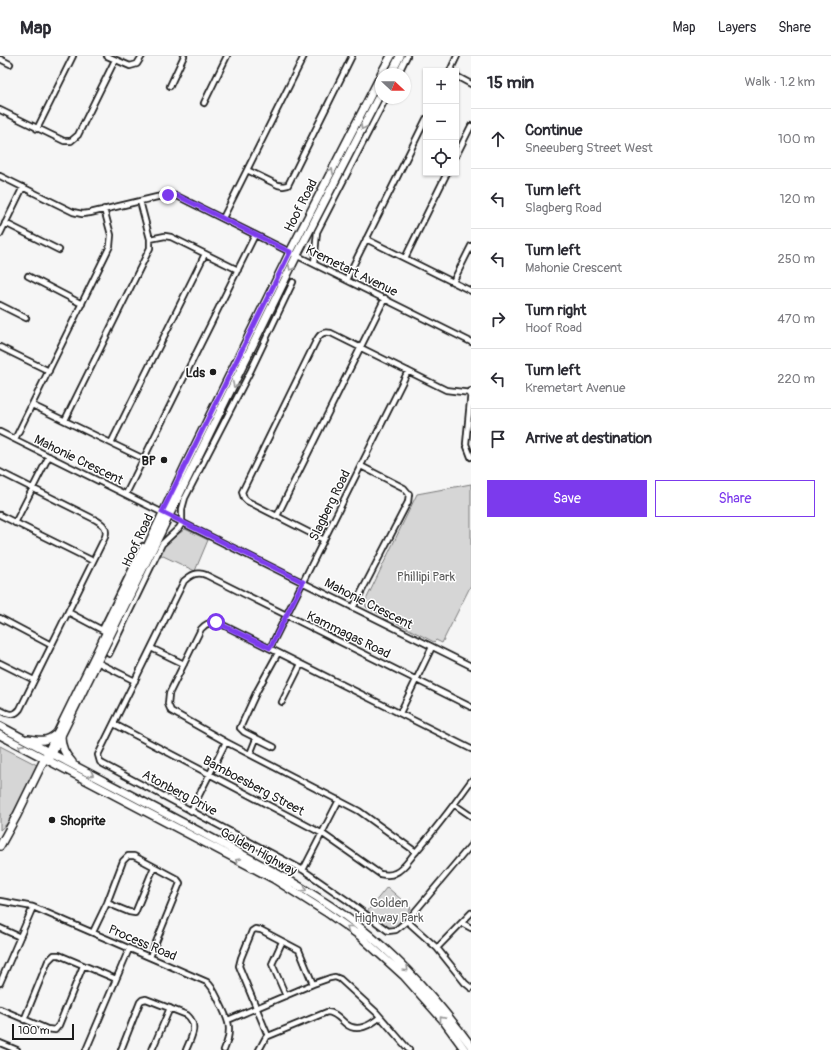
<!DOCTYPE html>
<meta charset="utf-8">
<style>
body{margin:0;font-family:Pangolin,sans-serif;background:#f2f2f3;color:#2b2b33}
.controls{position:absolute;right:12px;top:12px;display:grid;overflow:hidden;border-radius:0px;box-shadow:0 1px 3px #0004}
.controls button{width:36px;height:36px;display:grid;place-items:center;padding:0;border:0;border-bottom:1px solid #e1e1e2;background:#fff;color:#2b2b33;font:20px sans-serif}
.compass{position:absolute;left:375px;top:12px;width:36px;height:36px;border-radius:50%;background:#fff;box-shadow:0 1px 3px #0004;rotate:112deg}
.scale{position:absolute;left:12px;bottom:10px;width:62px;box-sizing:border-box;padding-left:4px;border:2px solid #1c1c1c;border-top:0;font-size:11px;line-height:14px;white-space:nowrap;color:#1c1c1c;-webkit-text-stroke:3px #fff;paint-order:stroke}
.stop{position:absolute;width:12px;height:12px;margin:-9px;border:3px solid #7c3aed;border-radius:50%;background:#fff}
.stop.end{background:#7c3aed;border-color:#fff;box-shadow:0 1px 4px #0008}
.list{margin:0;padding:0;list-style:none}
h2{display:flex;justify-content:space-between;align-items:center;height:52px;margin:0;padding:0 16px;font-size:17px}
h2 small{font-size:13px;font-weight:400;color:#7c7c81}
.list li{display:grid;grid-template-columns:26px 1fr auto;gap:12px;align-items:center;box-sizing:border-box;height:60px;padding:0 16px;border-top:1px solid #e1e1e2}
.list b{display:block;font-size:15px;white-space:nowrap}
.list p{margin:0;font-size:13px;white-space:nowrap;color:#7c7c81}
.list em{font-size:13px;font-style:normal;color:#7c7c81}
.actions{display:flex;gap:8px;padding:12px 16px}
.actions a{flex:1;padding:9px 0;border:1px solid #7c3aed;border-radius:0px;text-align:center;font-size:14px;color:#7c3aed}
.actions .main{background:#7c3aed;color:#fff}
.icon{flex:none;width:22px;height:22px;fill:none;stroke:currentColor;stroke-width:2;stroke-linecap:round;stroke-linejoin:round}
.map{position:relative;flex:none;width:471px;height:994px;overflow:hidden}
header{display:flex;align-items:center;gap:24px;box-sizing:border-box;height:56px;padding:0 20px;background:#fff;border-bottom:1px solid #e1e1e2}
header strong{font-size:19px}
nav{display:flex;gap:22px;margin-inline-start:auto;font-size:14px}
main{display:flex}
aside{flex:1;background:#fff}
.map>svg:first-child{display:block}
.green{fill:#d6d6d6;stroke:#797979}
.lines{fill:none;stroke-linecap:round;stroke-linejoin:round}
.minor-casing{stroke:#1c1c1c;stroke-width:8}
.secondary-casing{stroke:#1c1c1c;stroke-width:10}
.primary-casing{stroke:#1c1c1c;stroke-width:10}
.minor{stroke:#fff;stroke-width:4.5}
.secondary{stroke:#fff;stroke-width:7}
.primary{stroke:#fff;stroke-width:7}
.oneway{stroke:#999}
.route{stroke:#7c3aed;stroke-width:5}
.poi-dot{fill:#1c1c1c;stroke:#fff;stroke-width:1.5}
.labels{text-anchor:middle;stroke-width:3;stroke-linejoin:round;paint-order:stroke}
.street-label{font-size:13px;fill:#1c1c1c;stroke:#fff}
.poi-label{font-size:13px;font-weight:bold;fill:#1c1c1c;stroke:#fff;text-anchor:end}
.park-label{font-size:13px;fill:#5d5d5d;stroke:#fff}
</style>
<header>
<strong>Map</strong>
<nav><a>Map</a><a>Layers</a><a>Share</a></nav>
</header>
<main>
<div class="map">
<svg width="471" height="994" viewBox="0 0 471 994">
<rect width="100%" height="100%" fill="#f6f6f6"/>
<filter id="ink" filterUnits="userSpaceOnUse"><feTurbulence type="fractalNoise" baseFrequency=".025" numOctaves="2"/><feDisplacementMap in="SourceGraphic" scale="8" xChannelSelector="R" yChannelSelector="G"/><feConvolveMatrix kernelMatrix="1 2 1 2 8 2 1 2 1" color-interpolation-filters="sRGB"/></filter>
<g filter="url(#ink)">
<path class="green" d="M 471,428 L 471,529 L 442,587 L 436,584 L 434,586 L 366,551 L 365,546 L 417,438 Z
M 185,473 L 208,484 L 195,515 L 161,499 L 163,490 Z
M 0,690 L 37,709 L 9,766 L 0,774 Z
M 387,831 L 411,852 C 390,878 393,878 366,857 Z"/>
<g class="lines">
<defs>
<path id="minor" d="M 107,0 L 130,10 L 137,8 L 142,0
M 0,3 L 10,8
M 450,15 L 457,0
M 398,18 L 407,0
M 456,20 L 471,28
M 170,30 L 184,0
M 204,47 L 227,0
M 0,54 L 64,85 L 71,85 L 78,79 L 115,4
M 37,73 L 73,0
M 456,100 L 471,70
M 247,114 L 278,129 L 283,130 L 288,129 L 352,0
M 0,120 L 73,156 L 82,158 L 90,157 L 157,141 L 168,139 L 177,140 L 471,286
M 223,162 L 304,0
M 5,167 L 59,194
M 0,178 L 23,131
M 150,183 L 165,180 L 171,181 L 238,214
M 366,183 L 471,235
M 405,202 L 447,117
M 314,208 L 317,176 L 386,42
M 28,220 L 82,248
M 346,224 L 426,63
M 453,226 L 471,190
M 0,249 L 26,262
M 0,291 L 49,315
M 471,335 L 466,388 L 471,401
M 32,349 L 144,403
M 65,364 L 150,192 L 150,183 L 140,145
M 0,376 L 471,610
M 15,383 L 110,190 L 111,179 L 104,153
M 111,387 L 205,198
M 0,416 L 96,464 C 103,468 108,472 105,481 L 20,653 C 14,661 8,658 0,654
M 126,438 L 255,179
M 0,459 L 93,505
M 277,460 L 385,242
M 15,467 L 49,400
M 324,484 L 247,445 L 244,442 L 242,436 L 315,287 C 319,279 322,275 331,277 L 446,334 L 471,337
M 353,552 L 408,446 L 409,438 L 404,432 L 361,410
M 68,556 L 104,575
M 0,562 L 51,589
M 102,574 L 143,490
M 151,592 L 184,608
M 270,592 L 408,315
M 109,598 L 162,488 L 179,472 L 182,467 L 182,453 L 185,442 L 251,314 L 293,226
M 95,605 L 135,625
M 0,607 L 34,624
M 282,646 L 301,608
M 471,651 L 206,519 C 197,515 191,519 184,525 L 98,699 L 100,706 L 103,708 L 303,814 L 348,845 L 388,875 L 396,874 L 407,865 L 471,789
M 400,657 L 432,591
M 114,668 L 323,778 L 380,818 C 385,819 390,820 395,817 C 403,814 409,804 414,798 C 435,774 453,750 471,725
M 274,691 L 244,676 L 240,672 L 257,635 L 278,597
M 250,698 L 256,683
M 455,749 L 471,760
M 191,755 L 226,686
M 416,796 L 359,755 L 226,686 L 171,655 L 168,648 L 169,638 L 201,573 C 207,566 213,565 221,568 L 471,693
M 303,814 L 339,744
M 0,845 L 33,851 L 207,926 C 213,931 216,939 219,945 C 229,965 233,973 224,994
M 107,847 L 129,856 L 135,857 L 154,811
M 407,865 L 437,892 L 465,927 L 471,932
M 462,867 L 471,872
M 0,872 L 20,881
M 93,876 L 107,847 L 123,805 L 128,800 L 134,800 L 177,823 L 180,827 L 150,901
M 282,886 L 272,908 L 286,940
M 437,892 L 471,857
M 0,927 L 33,851
M 0,953 L 47,973 L 55,974 L 59,969 L 83,910
M 24,964 L 48,905 L 54,899 L 59,899 L 116,923
M 228,964 L 313,928 L 330,922 L 335,921 L 340,923 L 377,957 L 409,994
M 268,980 L 239,910 L 241,902 L 252,875 L 255,873 L 261,874 L 299,894 L 313,928
M 0,987 L 17,994
M 86,994 L 129,893
M 121,994 L 140,946 L 142,944 L 146,943 L 187,959 C 199,969 191,982 186,994
M 152,994 L 170,952
M 259,994 L 266,981 L 327,956 C 335,956 340,963 346,968 C 357,977 371,969 380,961"/>
<path id="secondary" d="M 381,18 L 391,0
M 391,18 L 400,0
M 50,702 L 297,199 L 381,36
M 0,790 L 17,759 L 115,559 L 188,404 L 290,196 L 381,19"/>
<path id="primary" d="M 0,670 C 72,709 145,746 217,785 C 265,811 313,835 357,869 C 400,903 438,945 471,990
M 0,679 L 274,823 L 326,856 L 360,880 L 404,920 L 443,964 L 465,994
M 61,680 C 61,691 65,699 72,706
M 28,683 C 40,685 47,686 56,678"/>
</defs>
<use href="#minor" class="minor-casing"/>
<use href="#secondary" class="secondary-casing"/>
<use href="#primary" class="primary-casing"/>
<use href="#minor" class="minor"/>
<use href="#secondary" class="secondary"/>
<use href="#primary" class="primary"/>
</g>
<defs><path id="oneway-chevron" d="M-2-3.5L2.5 0L-2 3.5" fill="none" stroke-width="1.6" stroke-linecap="round" stroke-linejoin="round"/></defs>
<g class="oneway">
<use href="#oneway-chevron" transform="translate(363 71) rotate(117)"/>
<use href="#oneway-chevron" transform="translate(331 115) rotate(-63)"/>
<use href="#oneway-chevron" transform="translate(291 212) rotate(116)"/>
<use href="#oneway-chevron" transform="translate(235 329) rotate(116)"/>
<use href="#oneway-chevron" transform="translate(21 691) rotate(-152)"/>
<use href="#oneway-chevron" transform="translate(91 718) rotate(27)"/>
<use href="#oneway-chevron" transform="translate(238 805) rotate(-152)"/>
<use href="#oneway-chevron" transform="translate(304 833) rotate(31)"/>
<use href="#oneway-chevron" transform="translate(349 872) rotate(-143)"/>
<use href="#oneway-chevron" transform="translate(406 913) rotate(45)"/>
<use href="#oneway-chevron" transform="translate(442 963) rotate(-129)"/>
</g>
</g>
<g class="lines" filter="url(#ink)">
<path class="route" d="M 168,139 L 178,140 L 290,196 L 162,456 L 303,526 L 270,592 L 216,566"/>
</g>
<g class="poi-dot">
<circle cx="213" cy="316" r="4"/>
<circle cx="164" cy="404" r="4"/>
<circle cx="52" cy="764" r="4"/>
</g>
<g class="labels">
<g class="street-label">
<text transform="translate(300 149) rotate(-63)" y="5">Hoof Road</text>
<text transform="translate(352 214) rotate(26)" y="5">Kremetart Avenue</text>
<text transform="translate(79 403) rotate(26)" y="5">Mahonie Crescent</text>
<text transform="translate(329 449) rotate(-64)" y="5">Slagberg Road</text>
<text transform="translate(137 484) rotate(-65)" y="5">Hoof Road</text>
<text transform="translate(369 547) rotate(27)" y="5">Mahonie Crescent</text>
<text transform="translate(349 578) rotate(26)" y="5">Kammagas Road</text>
<text transform="translate(254 729) rotate(28)" y="5">Bamboesberg Street</text>
<text transform="translate(180 736) rotate(28)" y="5">Atonberg Drive</text>
<text transform="translate(259 795) rotate(29)" y="5">Golden Highway</text>
<text transform="translate(143 886) rotate(23)" y="5">Process Road</text>
</g>
<g class="poi-label">
<text x="205" y="321">Lds</text>
<text x="156" y="409">BP</text>
<text x="60" y="769" text-anchor="start">Shoprite</text>
</g>
<g class="park-label">
<text x="426" y="525">Phillipi Park</text>
<text x="389" y="851">Golden<tspan x="389" dy="15">Highway Park</tspan></text>
</g>
</g>
</svg>
<div class="controls">
<button>+</button>
<button>−</button>
<button><svg class="icon" aria-label="locate" viewBox="0 0 24 24"><circle cx="12" cy="12" r="6"/><path d="M12 2v4M12 18v4M2 12h4M18 12h4"/></svg></button>
</div>
<svg class="compass" viewBox="-18 -18 36 36"><path d="M0-13l5 13h-10z" fill="#e53935"/><path d="M0 13l5-13h-10z" fill="#7c7c81"/></svg>
<div class="scale">100 m</div>
<div class="stop" style="left:216px;top:566px"></div>
<div class="stop end" style="left:168px;top:139px"></div>
</div>
<aside>
<h2>15 min<small>Walk · 1.2 km</small></h2>
<ul class="list">
<li><svg class="icon" aria-label="ahead" viewBox="0 0 24 24"><path d="M12 20V5M6 11l6-6 6 6"/></svg><div><b>Continue</b><p>Sneeuberg Street West</p></div><em>100 m</em></li>
<li><svg class="icon" aria-label="left" viewBox="0 0 24 24"><path d="M17 20v-9H6M10 6l-5 5 5 5"/></svg><div><b>Turn left</b><p>Slagberg Road</p></div><em>120 m</em></li>
<li><svg class="icon" aria-label="left" viewBox="0 0 24 24"><path d="M17 20v-9H6M10 6l-5 5 5 5"/></svg><div><b>Turn left</b><p>Mahonie Crescent</p></div><em>250 m</em></li>
<li><svg class="icon" aria-label="right" viewBox="0 0 24 24"><path d="M7 20v-9h11M14 6l5 5-5 5"/></svg><div><b>Turn right</b><p>Hoof Road</p></div><em>470 m</em></li>
<li><svg class="icon" aria-label="left" viewBox="0 0 24 24"><path d="M17 20v-9H6M10 6l-5 5 5 5"/></svg><div><b>Turn left</b><p>Kremetart Avenue</p></div><em>220 m</em></li>
<li><svg class="icon" aria-label="arrive" viewBox="0 0 24 24"><path d="M6 21V4h12l-3 4 3 4H6"/></svg><div><b>Arrive at destination</b></div></li>
</ul>
<div class="actions"><a class="main">Save</a><a>Share</a></div>
</aside>
</main>
